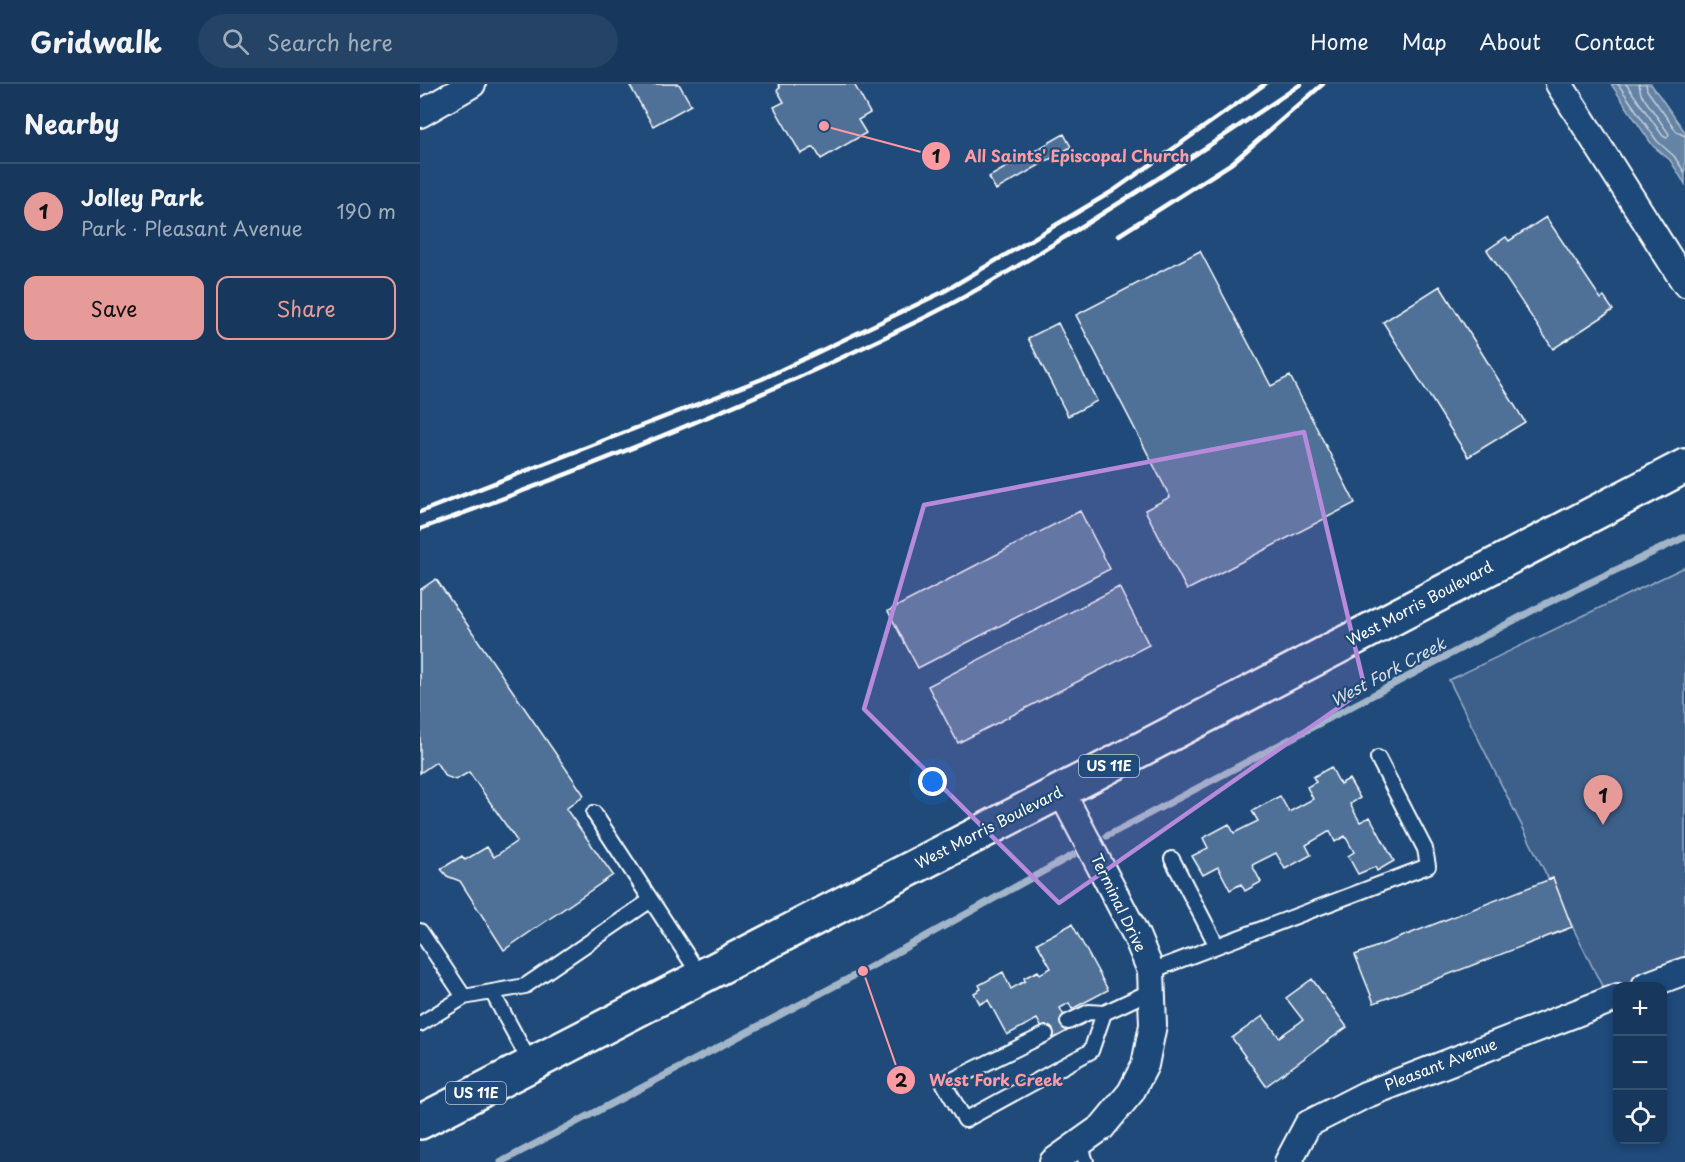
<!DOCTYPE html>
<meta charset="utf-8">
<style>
body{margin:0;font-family:"Playpen Sans",sans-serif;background:#244365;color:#f1f3f6}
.controls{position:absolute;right:18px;bottom:18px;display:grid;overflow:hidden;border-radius:12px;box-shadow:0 3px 9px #0003}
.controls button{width:54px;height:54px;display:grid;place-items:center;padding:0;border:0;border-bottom:2px solid #365272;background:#17385c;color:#f1f3f6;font:30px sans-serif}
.you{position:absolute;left:513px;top:698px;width:21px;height:21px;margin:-15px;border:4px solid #fff;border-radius:50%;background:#1a73e8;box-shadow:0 0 0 9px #1a73e833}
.badge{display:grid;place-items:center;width:39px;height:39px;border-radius:50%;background:#e69b98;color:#111;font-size:20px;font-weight:700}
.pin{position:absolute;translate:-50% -50px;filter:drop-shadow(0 2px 3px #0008)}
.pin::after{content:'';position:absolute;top:32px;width:21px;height:18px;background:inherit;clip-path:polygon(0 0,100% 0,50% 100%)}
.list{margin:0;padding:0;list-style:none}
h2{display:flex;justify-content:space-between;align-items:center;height:78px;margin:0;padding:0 24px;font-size:26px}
h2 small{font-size:20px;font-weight:400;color:#9eacbb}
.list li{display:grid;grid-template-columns:39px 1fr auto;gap:18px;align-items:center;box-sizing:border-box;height:96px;padding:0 24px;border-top:2px solid #365272}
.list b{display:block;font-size:22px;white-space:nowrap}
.list p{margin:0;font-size:20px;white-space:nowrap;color:#9eacbb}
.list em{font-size:20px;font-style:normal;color:#9eacbb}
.actions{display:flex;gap:12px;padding:18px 24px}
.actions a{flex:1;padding:14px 0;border:2px solid #e69b98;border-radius:12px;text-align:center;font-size:21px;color:#e69b98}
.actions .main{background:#e69b98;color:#111}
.icon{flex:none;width:33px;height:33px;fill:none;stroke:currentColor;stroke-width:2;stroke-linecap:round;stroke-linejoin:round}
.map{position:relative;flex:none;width:1265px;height:1078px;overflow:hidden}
header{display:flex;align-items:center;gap:36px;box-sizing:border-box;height:84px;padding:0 30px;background:#17385c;border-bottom:2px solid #365272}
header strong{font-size:28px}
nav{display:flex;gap:33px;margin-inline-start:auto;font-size:21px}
.search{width:420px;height:54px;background:#244365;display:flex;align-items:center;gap:15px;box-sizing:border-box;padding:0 21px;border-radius:33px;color:#9eacbb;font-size:22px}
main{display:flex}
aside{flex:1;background:#17385c}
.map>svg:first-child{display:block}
.green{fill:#3c618b;stroke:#9eb0c5;stroke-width:1.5}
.water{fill:#6583a4;stroke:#a3b5c8;stroke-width:1.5}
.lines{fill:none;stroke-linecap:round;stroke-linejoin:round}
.shore{stroke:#c1cddb;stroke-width:1.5}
.stream{stroke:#a3b5c8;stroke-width:7}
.building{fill:#507197;stroke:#fff;stroke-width:1.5}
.lane-casing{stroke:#fff;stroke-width:18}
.street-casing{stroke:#fff;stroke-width:30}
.primary-casing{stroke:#fff;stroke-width:38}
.lane{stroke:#1f4a7a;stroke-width:14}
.street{stroke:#1f4a7a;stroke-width:26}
.primary{stroke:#1f4a7a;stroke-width:33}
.rail{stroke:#fff;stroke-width:4.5}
.marked{fill:#b68bdc;fill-opacity:0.2;stroke:#b68bdc;stroke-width:4.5;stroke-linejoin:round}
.labels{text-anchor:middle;stroke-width:4.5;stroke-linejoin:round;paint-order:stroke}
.shield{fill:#1f4a7a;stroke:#bcc9d7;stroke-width:1.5}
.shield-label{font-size:14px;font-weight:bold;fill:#fff}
.street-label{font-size:15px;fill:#fff;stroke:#1f4a7a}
.water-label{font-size:16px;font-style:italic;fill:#d8e0e8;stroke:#1f4a7a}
.leader{fill:none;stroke:#ff9aa2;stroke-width:2}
.callout-dot{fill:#ff9aa2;stroke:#1f4a7a;stroke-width:2}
.mark-label{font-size:18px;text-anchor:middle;font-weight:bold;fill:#111}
.callout-label{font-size:16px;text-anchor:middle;font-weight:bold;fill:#ff9aa2;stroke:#1f4a7a;stroke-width:4.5;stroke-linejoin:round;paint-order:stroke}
</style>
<header>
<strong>Gridwalk</strong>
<div class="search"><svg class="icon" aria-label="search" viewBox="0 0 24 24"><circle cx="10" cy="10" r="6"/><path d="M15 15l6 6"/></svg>Search here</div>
<nav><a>Home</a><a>Map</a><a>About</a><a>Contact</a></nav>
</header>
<main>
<aside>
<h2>Nearby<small></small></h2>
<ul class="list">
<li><span class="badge">1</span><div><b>Jolley Park</b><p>Park · Pleasant Avenue</p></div><em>190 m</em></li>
</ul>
<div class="actions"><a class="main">Save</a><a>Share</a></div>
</aside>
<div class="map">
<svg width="1265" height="1078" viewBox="0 0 1265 1078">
<rect width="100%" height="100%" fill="#1f4a7a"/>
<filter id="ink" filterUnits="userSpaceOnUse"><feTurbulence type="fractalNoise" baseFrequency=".0167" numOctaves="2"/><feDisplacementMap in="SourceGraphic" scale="12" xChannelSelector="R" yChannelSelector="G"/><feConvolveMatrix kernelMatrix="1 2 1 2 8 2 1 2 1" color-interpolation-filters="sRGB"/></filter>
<g filter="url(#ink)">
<path class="green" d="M 1265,483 L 1265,887 L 1225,902 L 1198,902 L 1189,916 L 1029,596 Z"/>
<path class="water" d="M 1191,0 L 1231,0 L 1265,48 L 1265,100 L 1250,76 L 1233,62 Z"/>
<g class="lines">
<path class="shore" d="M 1198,0 L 1237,57 L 1254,72 L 1265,89
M 1206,0 L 1243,52 L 1247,54 L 1249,50 L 1221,10 L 1219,0
M 1226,0 L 1227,6 L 1257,48 L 1265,52"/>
<path class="stream" d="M 687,752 L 1123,521 L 1265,453
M 81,1078 L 443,887 L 653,771"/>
</g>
<path class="building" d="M 209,0 L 259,0 L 271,21 L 233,42 Z
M 358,0 L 434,0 L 450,29 L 438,36 L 446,49 L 401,75 L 394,63 L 381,70 L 354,23 L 364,18 L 357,6 L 360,4 Z
M 644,50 L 651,63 L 576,106 L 569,93 Z
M 1126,133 L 1181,215 L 1184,213 L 1193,226 L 1133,265 L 1067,166 L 1086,153 L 1089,157 Z
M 780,167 L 851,302 L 870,292 L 935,419 L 767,506 L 725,426 L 750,413 L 656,231 Z
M 1020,202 L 1105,338 L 1048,373 L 963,238 Z
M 638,239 L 677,317 L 648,332 L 608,254 Z
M 660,427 L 690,485 L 498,584 L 468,527 Z
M 16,495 L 164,711 L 146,725 L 193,791 L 84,866 L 40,797 L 27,792 L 21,785 L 42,772 L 45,776 L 67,763 L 74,773 L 97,757 L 49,688 L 36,696 L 25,692 L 16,678 L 0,689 L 0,506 Z
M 699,503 L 729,561 L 538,659 L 508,602 Z
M 911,683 L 920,700 L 929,695 L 940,714 L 930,720 L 940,738 L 950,733 L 974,777 L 957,787 L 955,783 L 938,790 L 928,772 L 934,768 L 925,752 L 915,758 L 910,747 L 886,761 L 891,771 L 865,785 L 856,769 L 832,781 L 841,798 L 825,807 L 821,800 L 810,806 L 798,783 L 783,791 L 772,772 L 788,764 L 783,754 L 809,740 L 814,749 L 838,737 L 832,727 L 860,712 L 869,728 L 893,715 L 887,703 L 896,698 L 893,693 Z
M 1133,794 L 1152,843 L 954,919 L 935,871 Z
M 652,840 L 688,906 L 652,925 L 649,919 L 640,924 L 651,945 L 629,957 L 617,935 L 587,951 L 568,916 L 560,920 L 554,909 L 561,905 L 559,901 L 583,888 L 591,905 L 605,897 L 604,894 L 618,887 L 620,890 L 631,884 L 617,859 Z
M 892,895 L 927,943 L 846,1002 L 812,954 L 843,932 L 859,953 L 883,936 L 866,914 Z"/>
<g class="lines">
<defs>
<path id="lane" d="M 752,775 L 797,862
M 231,816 L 281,893
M 0,847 L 44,913
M 731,887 L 1008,782 L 1005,765 L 958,674
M 72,908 L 111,980
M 648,938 L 669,928 L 684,929
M 0,940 L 44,913 L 105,902 L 231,816 L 174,729
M 626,950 L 524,1000 L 545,1036 L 671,967 L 684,929 L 731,907
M 660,1059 L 666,1078"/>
<path id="street" d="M 1139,0 L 1265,199
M 0,30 L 52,0
M 1225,902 L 1265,887
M 633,1078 L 682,1043 L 711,1008 L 725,981 L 733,941 L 731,887 L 716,851 L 641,707
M 868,1078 L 888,1040 L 945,1011 L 1198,913"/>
<path id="primary" d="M 0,1038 L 641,707 L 1265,382"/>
</defs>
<use href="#lane" class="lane-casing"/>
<use href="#street" class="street-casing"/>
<use href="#primary" class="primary-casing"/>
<use href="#lane" class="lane"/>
<use href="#street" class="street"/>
<use href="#primary" class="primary"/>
<path class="rail" d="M 699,151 L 812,79 L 903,0
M 0,428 L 342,295 L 523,208 L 693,107 L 845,0
M 0,445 C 172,383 341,315 504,234 C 562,205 618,170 672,136 C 743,92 812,47 881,0"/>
</g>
</g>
<path class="marked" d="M 884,348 L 945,605 L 639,819 L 444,625 L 504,421 Z"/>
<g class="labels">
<g class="shield">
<rect x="659" y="671" width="60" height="22" rx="4.5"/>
<rect x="26" y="998" width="60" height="22" rx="4.5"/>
</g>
<g class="shield-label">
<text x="689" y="687">US 11E</text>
<text x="56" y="1014">US 11E</text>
</g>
<g class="street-label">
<text transform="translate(1000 520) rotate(-28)" y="5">West Morris Boulevard</text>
<text transform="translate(569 744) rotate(-27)" y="5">West Morris Boulevard</text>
<text transform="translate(698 819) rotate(64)" y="5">Terminal Drive</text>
<text transform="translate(1021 981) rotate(-21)" y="5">Pleasant Avenue</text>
</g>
<g class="water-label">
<text transform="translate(968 588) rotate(-28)" y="6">West Fork Creek</text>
</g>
</g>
<path class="leader" d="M404 42L516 72M443 887L481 996"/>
<g class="callout-dot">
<circle cx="404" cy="42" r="6"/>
<circle cx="443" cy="887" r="6"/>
<circle cx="516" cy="72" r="15"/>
<circle cx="481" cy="996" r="15"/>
</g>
<g class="mark-label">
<text x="516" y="79">1</text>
<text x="481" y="1003">2</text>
</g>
<g class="callout-label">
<text x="657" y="78">All Saints' Episcopal Church</text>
<text x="576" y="1002">West Fork Creek</text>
</g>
</svg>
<div class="controls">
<button>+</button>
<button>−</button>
<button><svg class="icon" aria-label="locate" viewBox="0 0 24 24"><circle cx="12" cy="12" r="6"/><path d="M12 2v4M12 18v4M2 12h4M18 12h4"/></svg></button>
</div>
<div class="you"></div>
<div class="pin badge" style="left:1183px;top:741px">1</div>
</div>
</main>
